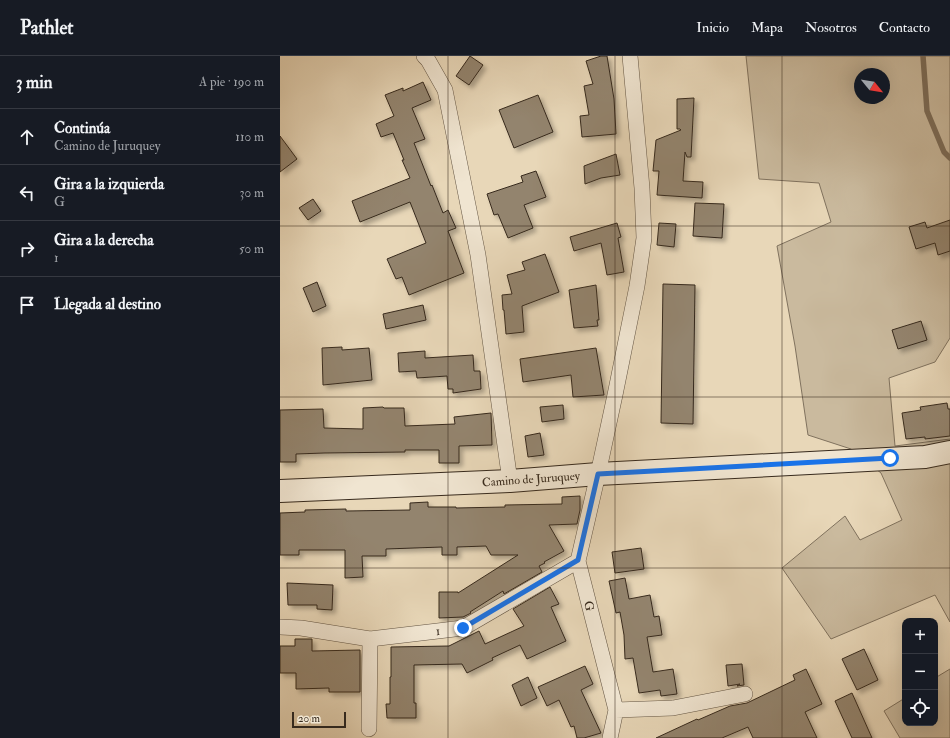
<!DOCTYPE html>
<html lang="es">
<meta charset="utf-8">
<style>
body{margin:0;font-family:"IM FELL Double Pica",serif;background:#20242c;color:#f1f3f6}
.controls{position:absolute;right:12px;bottom:12px;display:grid;overflow:hidden;border-radius:8px;box-shadow:0 4px 16px #0002}
.controls button{width:36px;height:36px;display:grid;place-items:center;padding:0;border:0;border-bottom:1px solid #363941;background:#171b24;color:#f1f3f6;font:20px sans-serif}
.compass{position:absolute;left:574px;top:12px;width:36px;height:36px;border-radius:50%;background:#171b24;box-shadow:0 4px 16px #0002;rotate:120deg}
.scale{position:absolute;left:12px;bottom:10px;width:54px;box-sizing:border-box;padding-left:4px;border:2px solid #372a1d;border-top:0;font-size:11px;line-height:14px;white-space:nowrap;color:#372a1d;-webkit-text-stroke:3px #f0e5d1;paint-order:stroke}
.stop{position:absolute;width:12px;height:12px;margin:-9px;border:3px solid #1a73e8;border-radius:50%;background:#fff}
.stop.end{background:#1a73e8;border-color:#fff;box-shadow:0 1px 4px #0008}
.list{margin:0;padding:0;list-style:none}
h2{display:flex;justify-content:space-between;align-items:center;height:52px;margin:0;padding:0 16px;font-size:17px}
h2 small{font-size:13px;font-weight:400;color:#9ea1a6}
.list li{display:grid;grid-template-columns:26px 1fr auto;gap:12px;align-items:center;box-sizing:border-box;height:56px;padding:0 16px;border-top:1px solid #363941}
.list b{display:block;font-size:15px;white-space:nowrap}
.list p{margin:0;font-size:13px;white-space:nowrap;color:#9ea1a6}
.list em{font-size:13px;font-style:normal;color:#9ea1a6}
.icon{flex:none;width:22px;height:22px;fill:none;stroke:currentColor;stroke-width:2;stroke-linecap:round;stroke-linejoin:round}
.map{position:relative;flex:none;width:670px;height:682px;overflow:hidden}
header{display:flex;align-items:center;gap:24px;box-sizing:border-box;height:56px;padding:0 20px;background:#171b24;border-bottom:1px solid #363941}
header strong{font-size:19px}
nav{display:flex;gap:22px;margin-inline-start:auto;font-size:14px}
main{display:flex}
aside{flex:1;background:#171b24}
.map>svg:first-child{display:block}
.green{fill:#caba9e;stroke:#80725e;fill-rule:evenodd}
.lines{fill:none;stroke-linecap:round;stroke-linejoin:round}
.stream{stroke:#7d6e5a;stroke-width:5.5}
.building{fill:#93846e;stroke:#372a1d;filter:url(#shadow)}
.street-casing{stroke:#635544;stroke-width:16}
.secondary-casing{stroke:#372a1d;stroke-width:24}
.street{stroke:#f0e5d1;stroke-width:15}
.secondary{stroke:#f0e5d1;stroke-width:22}
.route{stroke:#1a73e8;stroke-width:5}
.grid{fill:none;stroke:#372a1d;stroke-width:1;stroke-opacity:0.55}
.labels{text-anchor:middle;stroke-width:3;stroke-linejoin:round;paint-order:stroke}
.street-label{font-size:12px;fill:#372a1d;stroke:#f0e5d1}
</style>
<header>
<strong>Pathlet</strong>
<nav><a>Inicio</a><a>Mapa</a><a>Nosotros</a><a>Contacto</a></nav>
</header>
<main>
<aside>
<h2>3 min<small>A pie · 190 m</small></h2>
<ul class="list">
<li><svg class="icon" aria-label="ahead" viewBox="0 0 24 24"><path d="M12 20V5M6 11l6-6 6 6"/></svg><div><b>Continúa</b><p>Camino de Juruquey</p></div><em>110 m</em></li>
<li><svg class="icon" aria-label="left" viewBox="0 0 24 24"><path d="M17 20v-9H6M10 6l-5 5 5 5"/></svg><div><b>Gira a la izquierda</b><p>G</p></div><em>30 m</em></li>
<li><svg class="icon" aria-label="right" viewBox="0 0 24 24"><path d="M7 20v-9h11M14 6l5 5-5 5"/></svg><div><b>Gira a la derecha</b><p>1</p></div><em>50 m</em></li>
<li><svg class="icon" aria-label="arrive" viewBox="0 0 24 24"><path d="M6 21V4h12l-3 4 3 4H6"/></svg><div><b>Llegada al destino</b></div></li>
</ul>
</aside>
<div class="map">
<svg width="670" height="682" viewBox="0 0 670 682">
<defs>
<filter id="shadow"><feDropShadow dx="3.5" dy="3.5" stdDeviation="2" flood-color="#0004"/></filter>
</defs>
<rect width="100%" height="100%" fill="#e8d7b8"/>
<filter id="stains"><feTurbulence type="fractalNoise" baseFrequency=".005" numOctaves="4"/><feColorMatrix values="0 0 0 0 .2 0 0 0 0 .09 0 0 0 0 .02 0 0 0 .5 -.17"/></filter>
<radialGradient id="worn" r=".72"><stop offset=".6" stop-color="#630" stop-opacity="0"/><stop offset="1" stop-color="#630" stop-opacity=".3"/></radialGradient>
<path class="green" d="M 466,0 L 670,0 L 670,282 L 655,306 L 609,322 L 615,390 L 670,383 L 670,566 L 655,539 L 551,583 L 502,512 L 565,460 L 580,484 L 622,464 L 601,417 L 571,393 L 528,379 L 515,290 L 497,190 L 551,166 L 539,127 L 479,123 ZM 580,18 L 604,18 L 604,42 L 580,42 Z
M 670,613 L 670,682 L 620,682 L 604,655 L 625,642 L 625,667 L 655,667 L 655,622 Z"/>
<g class="lines">
<path class="stream" d="M 643,0 L 647,55 L 664,96 L 670,102"/>
</g>
<path class="building" d="M 190,0 L 203,9 L 189,29 L 176,20 Z
M 321,0 L 327,0 L 334,43 L 336,78 L 302,81 L 300,60 L 309,59 L 304,30 L 313,28 L 306,5 Z
M 143,26 L 151,44 L 132,52 L 145,83 L 134,87 L 151,130 L 152,129 L 163,157 L 168,154 L 176,172 L 168,175 L 184,217 L 129,239 L 122,221 L 116,223 L 107,203 L 146,187 L 130,146 L 80,166 L 72,145 L 130,122 L 122,104 L 124,104 L 113,77 L 101,81 L 96,68 L 114,60 L 105,39 L 123,32 L 123,35 Z
M 258,39 L 273,76 L 234,92 L 219,54 Z
M 414,42 L 411,101 L 407,101 L 405,96 L 403,125 L 423,126 L 422,142 L 377,139 L 379,115 L 373,115 L 376,84 L 401,74 L 400,73 L 397,73 L 397,43 Z
M 0,80 L 17,103 L 0,116 Z
M 336,98 L 340,119 L 321,122 L 305,128 L 304,110 Z
M 256,115 L 266,141 L 244,149 L 253,172 L 228,182 L 218,158 L 214,159 L 207,138 L 243,126 L 241,120 Z
M 33,143 L 41,155 L 28,164 L 19,152 Z
M 415,147 L 444,148 L 442,182 L 413,180 Z
M 670,164 L 670,195 L 658,199 L 655,187 L 636,193 L 629,171 L 645,166 L 647,172 Z
M 337,167 L 341,181 L 338,182 L 344,216 L 327,219 L 321,187 L 294,195 L 290,181 Z
M 379,167 L 396,168 L 394,191 L 377,189 Z
M 265,198 L 279,236 L 242,250 L 244,276 L 226,278 L 224,254 L 223,254 L 222,239 L 232,238 L 227,219 L 245,214 L 242,206 Z
M 37,226 L 46,250 L 33,256 L 23,232 Z
M 383,228 L 415,229 L 413,368 L 381,367 Z
M 316,229 L 319,264 L 317,264 L 318,270 L 294,272 L 289,234 Z
M 143,249 L 146,264 L 106,273 L 103,258 Z
M 641,265 L 647,284 L 618,293 L 612,274 Z
M 62,291 L 62,294 L 89,292 L 92,324 L 43,329 L 42,292 Z
M 316,292 L 324,339 L 293,341 L 291,319 L 243,326 L 240,303 Z
M 145,295 L 145,302 L 193,299 L 194,315 L 200,315 L 201,333 L 173,337 L 173,333 L 168,333 L 167,320 L 137,322 L 136,315 L 119,316 L 118,297 Z
M 667,347 L 668,353 L 670,353 L 670,380 L 645,383 L 645,381 L 626,383 L 622,357 L 641,354 L 640,351 Z
M 283,349 L 284,363 L 262,366 L 260,351 Z
M 103,351 L 104,352 L 124,352 L 125,370 L 175,368 L 174,361 L 211,357 L 212,389 L 179,390 L 179,407 L 159,407 L 159,394 L 125,394 L 125,396 L 44,397 L 16,398 L 16,406 L 0,406 L 0,354 L 43,353 L 44,372 L 83,373 L 83,352 Z
M 260,377 L 264,399 L 248,401 L 245,380 Z
M 300,440 L 300,454 L 297,468 L 269,469 L 284,495 L 264,506 L 265,507 L 259,510 L 262,516 L 224,538 L 223,535 L 190,556 L 191,557 L 183,561 L 159,562 L 159,536 L 178,536 L 178,537 L 238,499 L 211,499 L 206,490 L 177,491 L 177,499 L 162,499 L 162,491 L 106,493 L 106,500 L 82,500 L 83,521 L 65,522 L 65,494 L 19,494 L 19,499 L 0,499 L 0,457 L 25,456 L 25,454 L 66,453 L 66,455 L 130,454 L 130,447 L 148,446 L 148,451 L 176,451 L 176,452 L 225,451 L 225,449 L 282,448 L 282,441 Z
M 361,492 L 364,513 L 335,517 L 332,496 Z
M 345,522 L 349,543 L 370,539 L 374,561 L 379,560 L 382,579 L 367,581 L 373,616 L 393,613 L 397,638 L 381,640 L 380,634 L 359,637 L 353,602 L 345,603 L 344,579 L 340,556 L 336,557 L 329,525 Z
M 7,527 L 53,529 L 52,554 L 37,553 L 37,549 L 8,549 Z
M 270,531 L 279,548 L 271,551 L 286,585 L 247,603 L 240,589 L 212,602 L 213,604 L 187,617 L 182,608 L 134,609 L 134,647 L 136,647 L 136,662 L 107,662 L 106,648 L 110,648 L 110,621 L 111,621 L 111,591 L 169,590 L 199,575 L 205,588 L 244,570 L 233,553 Z
M 15,583 L 32,583 L 32,595 L 80,594 L 80,636 L 49,636 L 49,632 L 16,633 L 16,617 L 0,617 L 0,590 L 15,590 Z
M 584,593 L 598,624 L 577,634 L 562,603 Z
M 462,608 L 464,629 L 457,630 L 460,628 L 448,630 L 446,609 Z
M 305,610 L 313,628 L 301,634 L 321,677 L 304,682 L 297,682 L 294,670 L 291,671 L 279,644 L 267,650 L 258,631 Z
M 526,613 L 542,648 L 525,656 L 537,682 L 473,682 L 468,671 L 442,682 L 376,682 L 417,663 L 418,664 L 450,650 L 467,647 L 515,624 L 513,619 Z
M 248,621 L 257,642 L 241,650 L 232,629 Z
M 572,637 L 592,682 L 572,682 L 555,645 Z"/>
<g class="lines">
<defs>
<path id="street" d="M 144,0 L 148,4 L 165,34 L 198,199 L 230,425
M 0,571 L 21,572 L 90,583 L 183,572 L 298,505
M 336,654 L 393,652 L 465,638
M 89,673 L 90,583
M 330,682 L 336,654 L 298,505 L 318,418 L 335,339 L 357,230 L 364,182 L 362,132 L 350,0"/>
<path id="secondary" d="M 0,435 L 230,425 L 318,418 L 645,401 L 670,396"/>
</defs>
<use href="#street" class="street-casing"/>
<use href="#secondary" class="secondary-casing"/>
<use href="#street" class="street"/>
<use href="#secondary" class="secondary"/>
</g>
<g class="lines">
<path class="route" d="M 183,572 L 298,504 L 318,418 L 610,402"/>
</g>
<path class="grid" d="M 168,0 L 168,682M 335,0 L 335,682M 502,0 L 502,682M 0,170 L 670,170M 0,341 L 670,341M 0,512 L 670,512"/>
<g class="labels">
<g class="street-label">
<text transform="translate(251 423) rotate(-4)" y="4">Camino de Juruquey</text>
<text transform="translate(309 550) rotate(76)" y="4">G</text>
<text transform="translate(158 575) rotate(-7)" y="4">1</text>
</g>
</g>
<rect width="100%" height="100%" filter="url(#stains)"/>
<rect width="100%" height="100%" fill="url(#worn)"/>
</svg>
<div class="controls">
<button>+</button>
<button>−</button>
<button><svg class="icon" aria-label="locate" viewBox="0 0 24 24"><circle cx="12" cy="12" r="6"/><path d="M12 2v4M12 18v4M2 12h4M18 12h4"/></svg></button>
</div>
<svg class="compass" viewBox="-18 -18 36 36"><path d="M0-13l5 13h-10z" fill="#e53935"/><path d="M0 13l5-13h-10z" fill="#9ea1a6"/></svg>
<div class="scale">20 m</div>
<div class="stop" style="left:610px;top:402px"></div>
<div class="stop end" style="left:183px;top:572px"></div>
</div>
</main>
